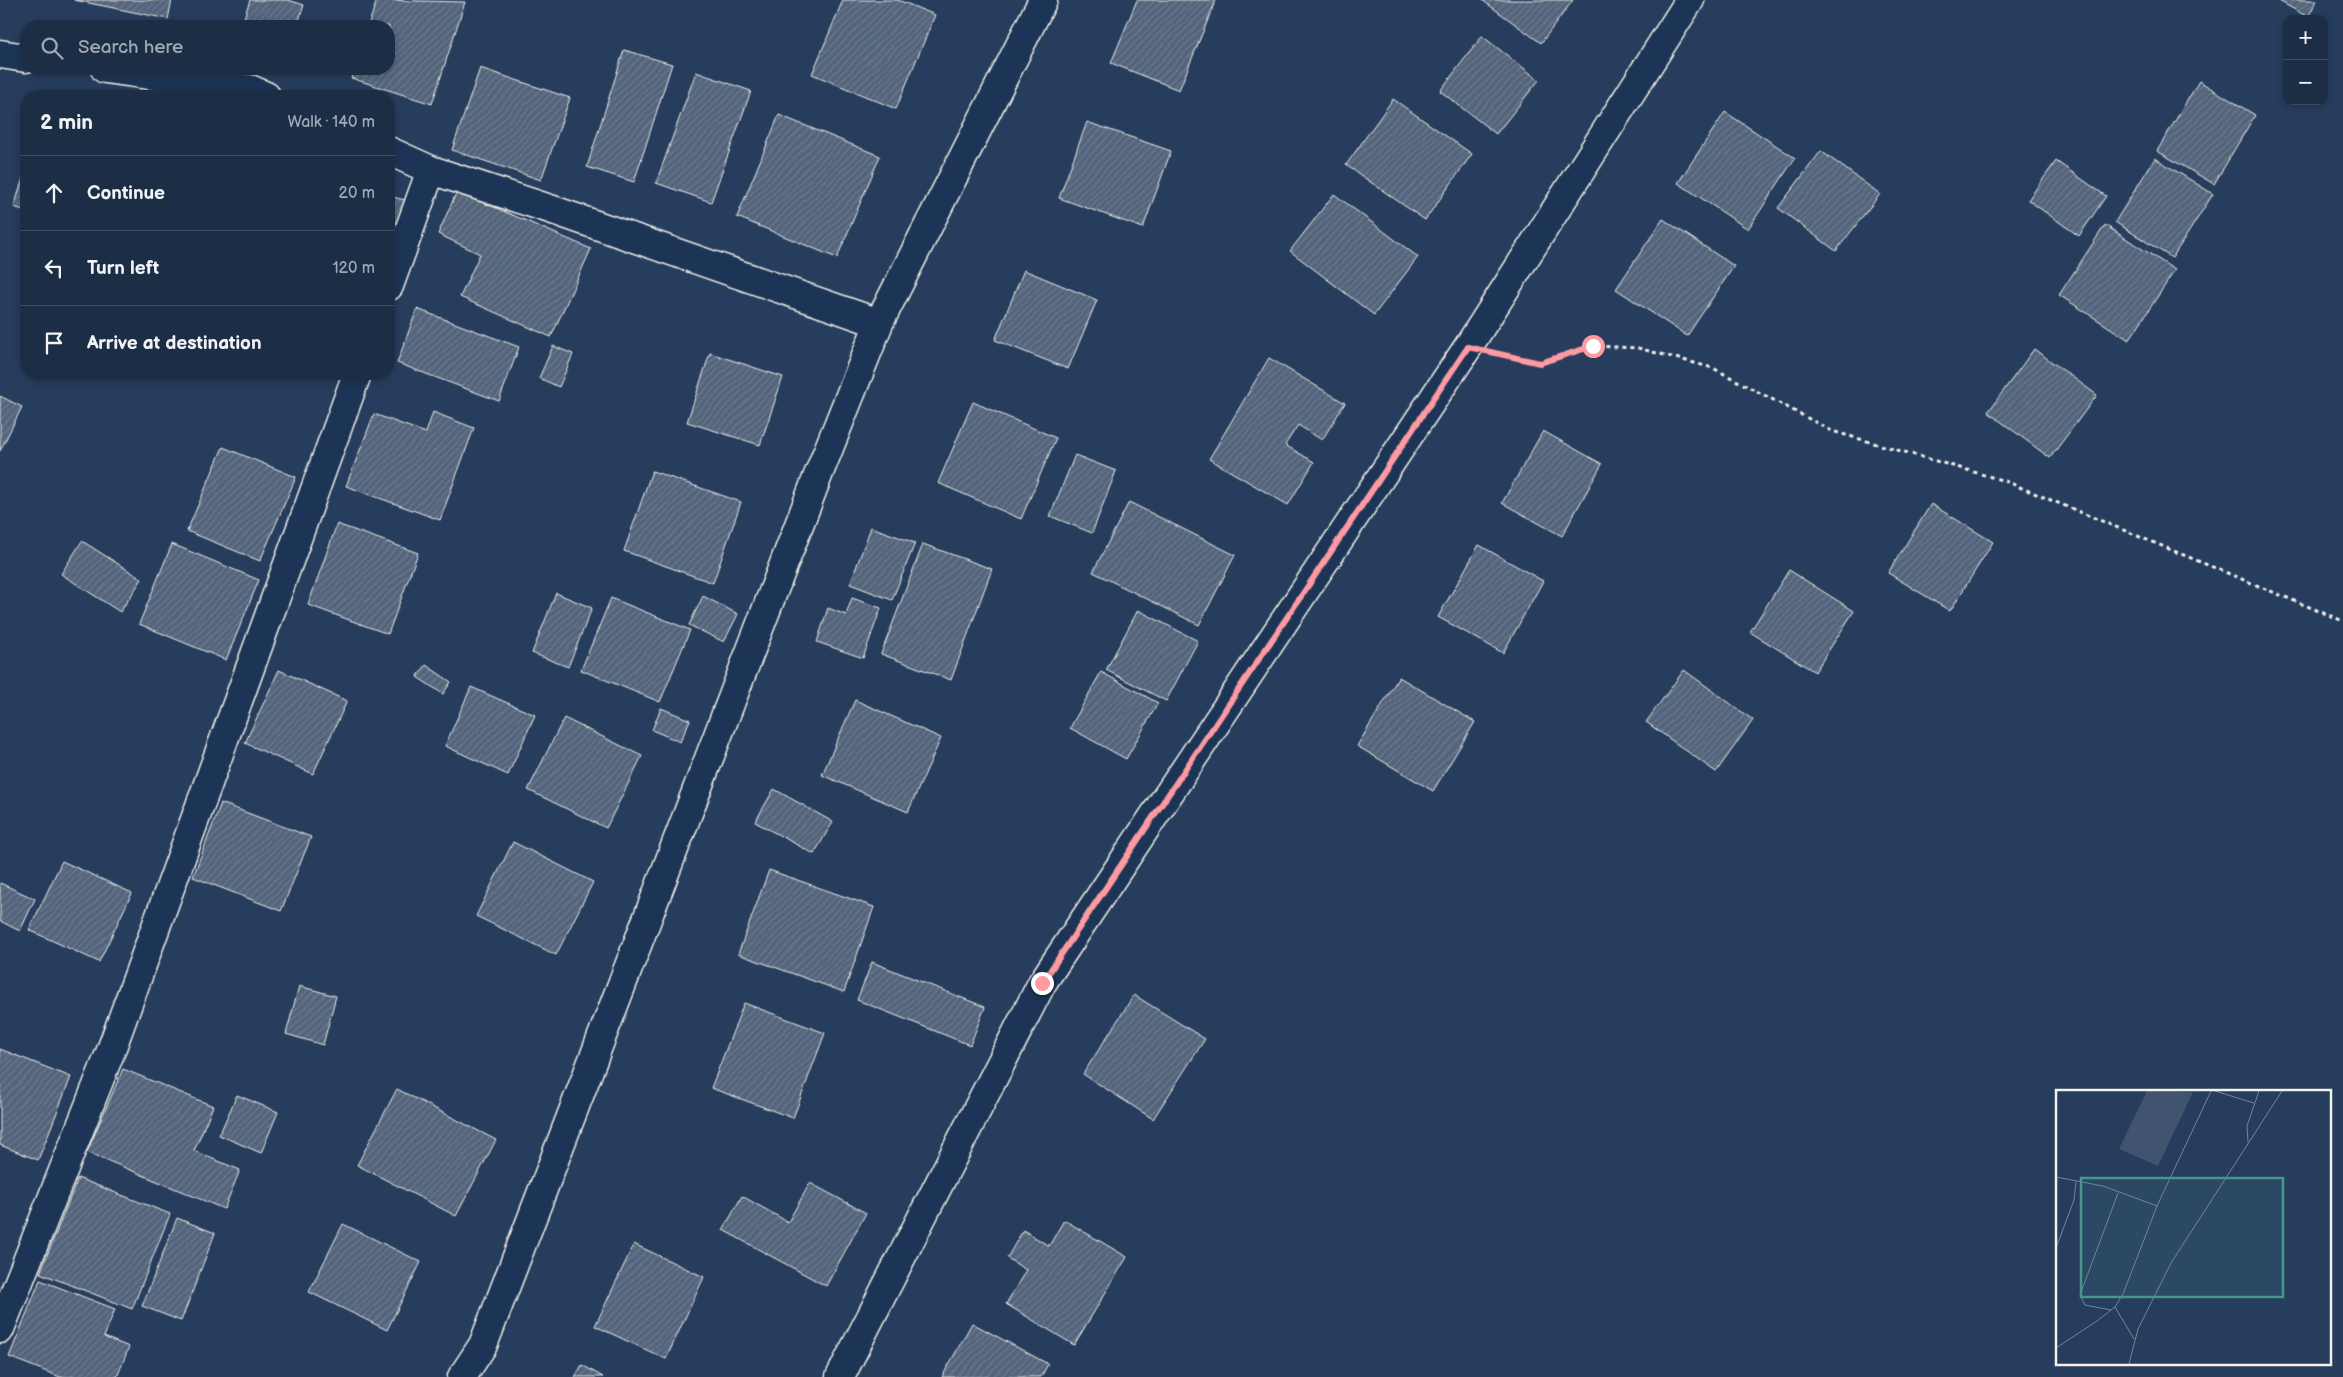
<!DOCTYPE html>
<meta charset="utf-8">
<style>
body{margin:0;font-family:"Balsamiq Sans",sans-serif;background:#293a51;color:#f1f3f6}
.controls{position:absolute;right:15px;top:15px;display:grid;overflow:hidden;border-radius:10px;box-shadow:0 2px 8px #0003}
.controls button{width:45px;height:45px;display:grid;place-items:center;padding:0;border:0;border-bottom:1px solid #3a4a5f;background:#1c2e46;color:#f1f3f6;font:25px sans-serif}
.stop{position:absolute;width:15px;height:15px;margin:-11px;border:4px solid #ff9aa2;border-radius:50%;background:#fff}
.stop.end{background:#ff9aa2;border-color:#fff;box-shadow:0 1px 5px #0008}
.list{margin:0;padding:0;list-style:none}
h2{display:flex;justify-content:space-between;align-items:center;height:65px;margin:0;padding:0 20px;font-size:21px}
h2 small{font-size:16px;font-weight:400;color:#a0a8b3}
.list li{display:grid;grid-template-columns:32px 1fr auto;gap:15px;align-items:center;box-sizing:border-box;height:75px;padding:0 20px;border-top:1px solid #3a4a5f}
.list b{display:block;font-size:19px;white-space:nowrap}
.list em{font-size:16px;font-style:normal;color:#a0a8b3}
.icon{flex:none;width:28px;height:28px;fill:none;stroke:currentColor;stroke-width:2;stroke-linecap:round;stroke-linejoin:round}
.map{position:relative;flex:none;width:2343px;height:1377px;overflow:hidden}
.search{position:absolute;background:#1c2e46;box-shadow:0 2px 8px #0003;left:20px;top:20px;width:375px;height:55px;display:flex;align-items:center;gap:12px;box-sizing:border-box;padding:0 18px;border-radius:20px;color:#a0a8b3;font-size:19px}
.panel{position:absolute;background:#1c2e46;box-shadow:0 2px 8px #0003;left:20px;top:90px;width:375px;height:290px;border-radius:20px}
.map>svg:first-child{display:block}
.building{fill:url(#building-hatch);stroke:#f4f1e8}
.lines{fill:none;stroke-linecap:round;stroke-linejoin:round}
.minor-casing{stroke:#f4f1e8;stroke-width:31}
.path{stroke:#f4f1e8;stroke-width:3;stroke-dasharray:4 4;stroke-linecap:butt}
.minor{stroke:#1d3557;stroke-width:28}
.route{stroke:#ff9aa2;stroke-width:6}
.inset-road{fill:none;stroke:#788595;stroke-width:1}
.view{fill:#48958c;fill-opacity:0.15;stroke:#48958c;stroke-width:2.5}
.inset-edge{fill:none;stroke:#f4f1e8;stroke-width:2.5}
</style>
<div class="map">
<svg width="2343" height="1377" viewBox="0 0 2343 1377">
<defs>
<pattern id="building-hatch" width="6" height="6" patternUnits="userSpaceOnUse" patternTransform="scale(1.25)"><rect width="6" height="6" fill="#52647b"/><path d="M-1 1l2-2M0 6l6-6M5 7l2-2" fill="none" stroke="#6c7b8e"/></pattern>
</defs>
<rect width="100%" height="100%" fill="#263d5d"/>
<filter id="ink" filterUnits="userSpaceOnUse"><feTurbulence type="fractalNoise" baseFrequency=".02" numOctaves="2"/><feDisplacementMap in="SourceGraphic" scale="10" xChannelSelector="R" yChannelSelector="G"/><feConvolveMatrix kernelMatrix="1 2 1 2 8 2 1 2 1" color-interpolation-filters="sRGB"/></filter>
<g filter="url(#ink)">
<path class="building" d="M 74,0 L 172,0 L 168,19 Z
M 250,0 L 288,0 L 304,5 L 297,26 L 260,26 L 243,21 Z
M 377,0 L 465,2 L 432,104 L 351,78 L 354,69 L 389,69 L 389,26 L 368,26 Z
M 843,0 L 898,0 L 935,15 L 896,109 L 812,74 Z
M 1137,0 L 1216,0 L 1179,90 L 1111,63 Z
M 1482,0 L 1573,0 L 1541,43 Z
M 2277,0 L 2317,0 L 2308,17 Z
M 1482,36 L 1539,80 L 1496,134 L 1440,91 Z
M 624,50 L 672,64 L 634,182 L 587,167 Z
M 480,68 L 570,98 L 541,180 L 452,150 Z
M 696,72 L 751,91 L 711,202 L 656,183 Z
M 2199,81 L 2255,115 L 2214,184 L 2157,151 Z
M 1393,99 L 1472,154 L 1425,220 L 1346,165 Z
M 1725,112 L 1795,158 L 1748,229 L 1678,183 Z
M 779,115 L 880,156 L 837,258 L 737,217 Z
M 1087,122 L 1171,151 L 1143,228 L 1059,198 Z
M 1821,151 L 1880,194 L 1836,251 L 1778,208 Z
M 2155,158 L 2213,194 L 2172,258 L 2115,222 Z
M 2056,161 L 2106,196 L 2079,236 L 2028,200 Z
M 26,168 L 26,211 L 14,207 Z
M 457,191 L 591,249 L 551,337 L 460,297 L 480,254 L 438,234 Z
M 1334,194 L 1418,257 L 1374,315 L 1290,251 Z
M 389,196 L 405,200 L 389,265 Z
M 1663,219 L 1734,266 L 1687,336 L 1616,289 Z
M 2105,225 L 2175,270 L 2129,340 L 2059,295 Z
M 1024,270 L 1097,300 L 1068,369 L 995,340 Z
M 417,309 L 519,347 L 499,401 L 397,363 Z
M 553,346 L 573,354 L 559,387 L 539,378 Z
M 2034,349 L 2097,395 L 2050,458 L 1988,412 Z
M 710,353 L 783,377 L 760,445 L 687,422 Z
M 1269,358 L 1345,403 L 1322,440 L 1298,425 L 1285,445 L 1314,462 L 1288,505 L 1209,459 Z
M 0,396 L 22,407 L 0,451 Z
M 973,402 L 1056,438 L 1021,519 L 938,483 Z
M 433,412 L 474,428 L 440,520 L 346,486 L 374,414 L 426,433 Z
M 1543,431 L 1602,464 L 1562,536 L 1502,503 Z
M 223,447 L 296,477 L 260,561 L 187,531 Z
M 1075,455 L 1116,471 L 1092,533 L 1050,516 Z
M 652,471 L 741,502 L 713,583 L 624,551 Z
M 1129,502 L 1235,555 L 1199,625 L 1093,572 Z
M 1931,504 L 1993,542 L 1950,611 L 1888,573 Z
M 337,524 L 418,553 L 388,634 L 308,605 Z
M 871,527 L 915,543 L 892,600 L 850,584 Z
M 82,541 L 142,579 L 120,612 L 61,574 Z
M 172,544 L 259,580 L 226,660 L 139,624 Z
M 923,544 L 992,569 L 951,680 L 881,654 Z
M 1479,545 L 1543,581 L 1503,653 L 1438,617 Z
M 1789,570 L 1854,611 L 1815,672 L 1750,632 Z
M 556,593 L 592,608 L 568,667 L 532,653 Z
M 703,596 L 738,614 L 724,642 L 689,625 Z
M 611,598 L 690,630 L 660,702 L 581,670 Z
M 852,598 L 881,608 L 863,658 L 817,642 L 828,608 L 846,615 Z
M 1138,610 L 1198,641 L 1166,701 L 1106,670 Z
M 426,665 L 451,682 L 443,694 L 417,677 Z
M 279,670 L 347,701 L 313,774 L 245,743 Z
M 1684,670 L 1753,720 L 1716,772 L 1646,722 Z
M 1101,672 L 1158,703 L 1126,759 L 1070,728 Z
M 1399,677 L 1475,722 L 1433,791 L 1357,746 Z
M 471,687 L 535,715 L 508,775 L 445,746 Z
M 855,700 L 941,738 L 908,812 L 822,775 Z
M 661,708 L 690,720 L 680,742 L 652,730 Z
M 564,718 L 642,756 L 606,828 L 528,790 Z
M 774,789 L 833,822 L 814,854 L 755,822 Z
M 221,803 L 311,837 L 281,911 L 193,877 Z
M 513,842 L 593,882 L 556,955 L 476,916 Z
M 62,861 L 132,893 L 99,962 L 29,930 Z
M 769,870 L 874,907 L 844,992 L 738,954 Z
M 0,883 L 35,899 L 20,931 L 0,921 Z
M 872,962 L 985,1007 L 970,1045 L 857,1000 Z
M 299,986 L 336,996 L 323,1045 L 286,1034 Z
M 1134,995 L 1205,1039 L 1153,1119 L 1083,1074 Z
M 744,1003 L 825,1033 L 793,1118 L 711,1088 Z
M 0,1049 L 71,1077 L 38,1160 L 0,1145 Z
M 123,1069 L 213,1106 L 194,1151 L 240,1170 L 224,1209 L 87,1152 Z
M 397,1089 L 496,1140 L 456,1216 L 357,1165 Z
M 237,1095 L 278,1112 L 261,1153 L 219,1135 Z
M 78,1178 L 170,1214 L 132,1309 L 40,1273 Z
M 810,1183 L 866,1213 L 826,1286 L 723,1230 L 742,1196 L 788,1222 Z
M 177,1218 L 215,1233 L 181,1321 L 142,1306 Z
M 1064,1220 L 1127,1257 L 1074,1345 L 1006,1304 L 1026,1270 L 1007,1258 L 1023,1230 L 1049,1246 Z
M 343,1224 L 421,1262 L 387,1330 L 309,1292 Z
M 634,1244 L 704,1277 L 666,1359 L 595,1326 Z
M 40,1280 L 115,1309 L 104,1337 L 129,1347 L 117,1377 L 60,1377 L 9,1357 Z
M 972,1323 L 1048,1364 L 1041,1377 L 942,1377 Z
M 582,1365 L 603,1377 L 575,1377 Z"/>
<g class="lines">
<defs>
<path id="minor" d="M 0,54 L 26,58
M 105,69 L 250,89 L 266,96
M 389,151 L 431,170 L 553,210 L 879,323
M 389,286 L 431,170
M 0,1329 L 110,1053 L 357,374
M 462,1377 L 483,1345 L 817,478 L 879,323 L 1043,0
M 840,1377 L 1042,983 L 1468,347 L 1690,0"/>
</defs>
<use href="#minor" class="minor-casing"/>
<path class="path" d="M 1505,355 L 1540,363 L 1593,346 L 1638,348 L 1713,368 L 1832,431 L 2005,481 L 2343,621"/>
<use href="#minor" class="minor"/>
</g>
</g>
<g class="lines" filter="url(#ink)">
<path class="route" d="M 1042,983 L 1468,347 L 1540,363 L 1593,346"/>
</g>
<g transform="translate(2056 1090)">
<rect width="275" height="275" fill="#263d5d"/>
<path d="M 91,1 L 137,2 L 102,76 L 63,59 Z" fill="#40546f"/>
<path class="inset-road" d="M 159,1 L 198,13M 192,52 L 191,36 L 203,1M 0,87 L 47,96 L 101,116M 0,158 L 18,110 L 20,92M 59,217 L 78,249M 55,220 L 29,215 L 24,205 L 62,103M 0,258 L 41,231 L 59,217 L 67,204 L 101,116 L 155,1M 73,274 L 82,239 L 115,173 L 226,1"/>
<path class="view" d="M 25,88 L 227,88 L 227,207 L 25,207 Z"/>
<rect width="275" height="275" class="inset-edge"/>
</g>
</svg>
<div class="controls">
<button>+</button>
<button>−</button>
</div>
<div class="stop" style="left:1593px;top:346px"></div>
<div class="stop end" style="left:1042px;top:983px"></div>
<div class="search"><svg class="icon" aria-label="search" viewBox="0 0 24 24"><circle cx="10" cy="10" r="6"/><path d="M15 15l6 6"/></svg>Search here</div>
<section class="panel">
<h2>2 min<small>Walk · 140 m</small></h2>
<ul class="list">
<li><svg class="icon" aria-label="ahead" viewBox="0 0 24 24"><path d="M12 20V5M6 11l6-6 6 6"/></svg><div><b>Continue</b></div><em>20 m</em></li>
<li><svg class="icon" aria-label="left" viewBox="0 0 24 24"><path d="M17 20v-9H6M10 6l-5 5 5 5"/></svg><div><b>Turn left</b></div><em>120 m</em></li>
<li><svg class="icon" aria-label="arrive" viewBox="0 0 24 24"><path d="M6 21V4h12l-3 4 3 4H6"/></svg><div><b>Arrive at destination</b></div></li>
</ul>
</section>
</div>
